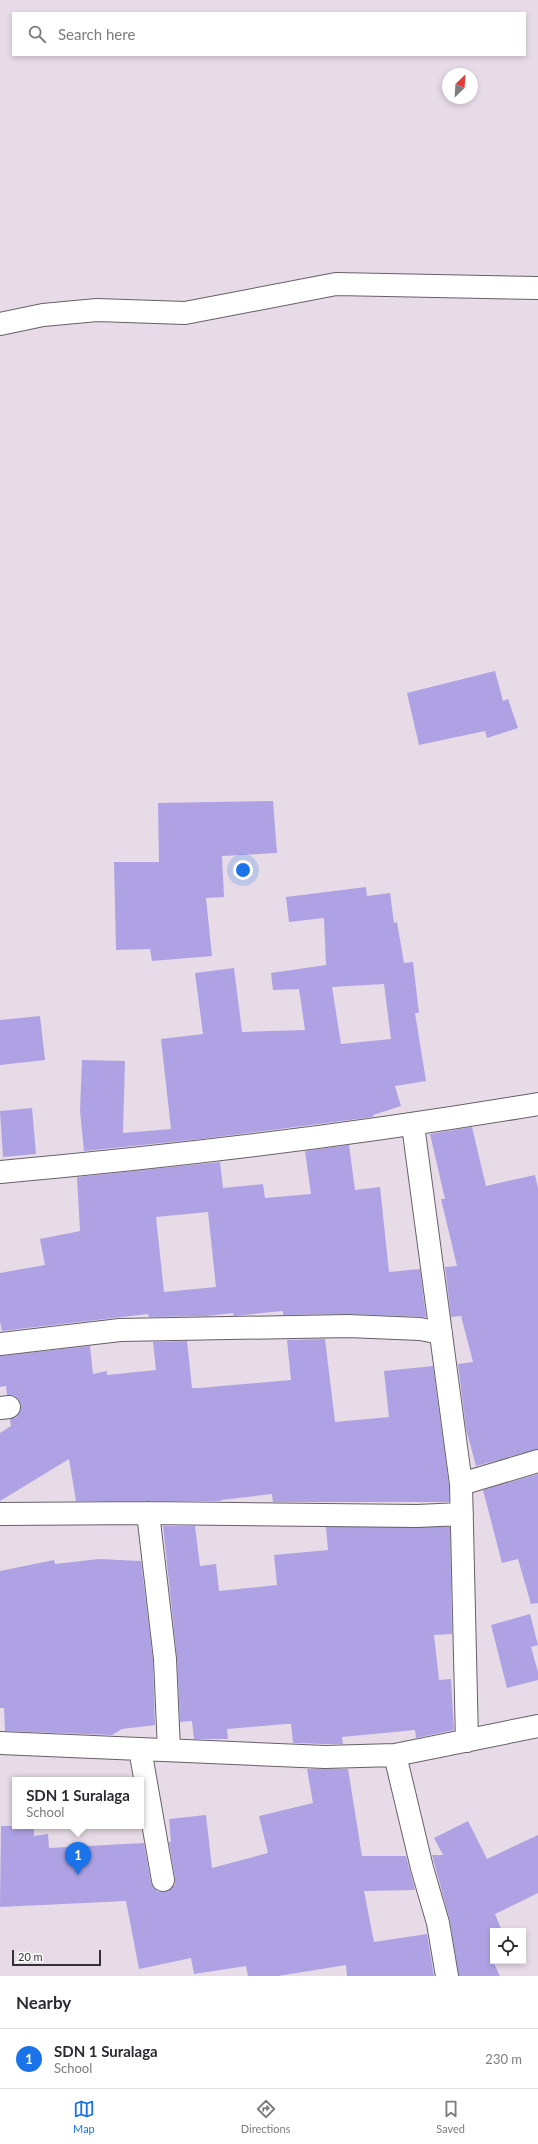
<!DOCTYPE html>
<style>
body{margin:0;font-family:Lato,sans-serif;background:#f7f7f7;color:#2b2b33}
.controls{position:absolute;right:12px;bottom:12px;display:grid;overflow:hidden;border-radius:0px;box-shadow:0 2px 6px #0003}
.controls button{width:36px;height:36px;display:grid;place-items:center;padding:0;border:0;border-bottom:1px solid #e1e1e2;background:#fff;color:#2b2b33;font:20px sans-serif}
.compass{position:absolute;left:442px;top:68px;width:36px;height:36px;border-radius:50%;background:#fff;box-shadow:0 2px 6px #0003;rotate:25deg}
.scale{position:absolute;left:12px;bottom:10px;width:89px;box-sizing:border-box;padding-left:4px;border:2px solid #353136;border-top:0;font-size:11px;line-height:14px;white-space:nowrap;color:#353136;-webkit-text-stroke:3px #fff;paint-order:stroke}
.you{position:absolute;left:243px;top:870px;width:14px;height:14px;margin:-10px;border:3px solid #fff;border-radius:50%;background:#1a73e8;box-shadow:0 0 0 6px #1a73e833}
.badge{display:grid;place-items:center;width:26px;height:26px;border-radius:50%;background:#1a73e8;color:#fff;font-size:13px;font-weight:700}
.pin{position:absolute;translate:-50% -33px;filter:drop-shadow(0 1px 2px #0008)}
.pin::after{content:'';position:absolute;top:21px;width:14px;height:12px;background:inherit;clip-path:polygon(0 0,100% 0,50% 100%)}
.popup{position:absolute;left:12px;top:1777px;width:132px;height:52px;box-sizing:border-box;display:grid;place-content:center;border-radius:0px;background:#fff;filter:drop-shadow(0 1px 3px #0005);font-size:13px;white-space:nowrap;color:#7c7c81}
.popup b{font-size:15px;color:#2b2b33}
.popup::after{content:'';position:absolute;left:50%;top:100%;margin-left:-8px;border:8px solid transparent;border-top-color:#fff}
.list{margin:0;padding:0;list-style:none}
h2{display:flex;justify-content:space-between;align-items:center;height:52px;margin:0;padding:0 16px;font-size:17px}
h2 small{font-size:13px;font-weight:400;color:#7c7c81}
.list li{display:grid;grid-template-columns:26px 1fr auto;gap:12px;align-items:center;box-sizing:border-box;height:60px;padding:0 16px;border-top:1px solid #e1e1e2}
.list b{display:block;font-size:15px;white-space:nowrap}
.list p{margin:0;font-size:13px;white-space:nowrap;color:#7c7c81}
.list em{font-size:13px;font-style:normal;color:#7c7c81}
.icon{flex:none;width:22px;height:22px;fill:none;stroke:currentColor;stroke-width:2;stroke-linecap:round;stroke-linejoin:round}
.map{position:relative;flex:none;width:538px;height:1976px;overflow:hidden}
.search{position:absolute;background:#fff;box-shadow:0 2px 6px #0003;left:12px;right:12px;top:12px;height:44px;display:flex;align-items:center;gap:10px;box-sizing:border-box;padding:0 14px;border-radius:0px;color:#7c7c81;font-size:15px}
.sheet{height:112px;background:#fff}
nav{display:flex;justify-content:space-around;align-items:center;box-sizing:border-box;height:56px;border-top:1px solid #e1e1e2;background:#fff;font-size:11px;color:#7c7c81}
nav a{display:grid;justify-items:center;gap:2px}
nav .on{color:#1a73e8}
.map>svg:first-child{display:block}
.building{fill:#aea2e5;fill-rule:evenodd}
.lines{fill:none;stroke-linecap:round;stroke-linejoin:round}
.minor-casing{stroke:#685e69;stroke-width:24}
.minor{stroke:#fff;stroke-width:22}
</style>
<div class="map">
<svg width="538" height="1976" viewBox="0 0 538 1976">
<rect width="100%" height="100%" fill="#e7dbe7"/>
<path class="building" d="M 495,671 L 503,701 L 508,699 L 518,728 L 487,738 L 485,731 L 419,745 L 407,693 Z
M 273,801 L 277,853 L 222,856 L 224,897 L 206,898 L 212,956 L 152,961 L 150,949 L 116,950 L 114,862 L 159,862 L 158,803 Z
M 366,887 L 367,896 L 390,893 L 394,923 L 397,922 L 404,963 L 413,962 L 419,1013 L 415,1013 L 426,1081 L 395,1086 L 401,1106 L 373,1115 L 373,1117 L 201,1139 L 84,1151 L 80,1111 L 82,1060 L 125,1061 L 123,1133 L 171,1129 L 161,1039 L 203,1034 L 195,973 L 234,968 L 242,1032 L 305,1030 L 299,989 L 273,990 L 271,973 L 326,965 L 324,918 L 289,922 L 286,897 ZM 384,984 L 391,1039 L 341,1044 L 332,987 Z
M 40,1016 L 45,1060 L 0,1065 L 0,1020 Z
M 32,1108 L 36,1154 L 3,1157 L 0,1111 Z
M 472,1127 L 486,1186 L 535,1175 L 538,1188 L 538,1449 L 476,1466 L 466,1429 L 458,1364 L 473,1362 L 461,1316 L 451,1317 L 445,1267 L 457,1266 L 441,1199 L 445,1199 L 430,1134 Z
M 349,1145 L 355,1190 L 380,1187 L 389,1272 L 420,1269 L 426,1317 L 349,1314 L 283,1315 L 283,1311 L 242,1315 L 234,1316 L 233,1313 L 206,1316 L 149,1317 L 148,1314 L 2,1331 L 0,1322 L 0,1273 L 45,1265 L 40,1239 L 80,1231 L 77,1177 L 220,1162 L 223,1188 L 263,1184 L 265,1198 L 311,1194 L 305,1151 ZM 208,1212 L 216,1287 L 164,1292 L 156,1217 Z
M 325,1339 L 335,1422 L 389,1417 L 384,1371 L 433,1366 L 449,1485 L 449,1502 L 273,1502 L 272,1494 L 221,1500 L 221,1501 L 76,1501 L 69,1459 L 0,1501 L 0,1433 L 11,1426 L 10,1419 L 17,1417 L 21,1406 L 19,1400 L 14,1396 L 7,1395 L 6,1386 L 0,1387 L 0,1356 L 90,1346 L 93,1374 L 107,1371 L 107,1375 L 156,1370 L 153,1342 L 187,1341 L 192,1388 L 199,1388 L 291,1380 L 287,1340 Z
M 538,1474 L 538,1603 L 531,1604 L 518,1559 L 502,1563 L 483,1490 Z
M 163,1526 L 195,1526 L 200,1566 L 216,1564 L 219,1591 L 277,1585 L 274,1555 L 328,1550 L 326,1527 L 450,1527 L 452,1634 L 434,1635 L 439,1680 L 451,1679 L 454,1730 L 416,1738 L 415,1730 L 342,1737 L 343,1744 L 325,1744 L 293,1743 L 291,1724 L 286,1724 L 227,1729 L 228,1739 L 194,1739 L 192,1721 L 180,1722 L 177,1658 Z
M 99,1559 L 141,1561 L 153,1660 L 155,1725 L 122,1729 L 112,1735 L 5,1731 L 4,1708 L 0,1708 L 0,1571 L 54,1560 L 55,1564 Z
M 530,1614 L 538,1645 L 531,1647 L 538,1672 L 538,1680 L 507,1688 L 491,1625 Z
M 307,1769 L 348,1769 L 362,1856 L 406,1856 L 415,1890 L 364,1891 L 374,1942 L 427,1934 L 434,1976 L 347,1976 L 346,1965 L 278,1976 L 248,1976 L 246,1966 L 194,1974 L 191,1958 L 139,1969 L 126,1901 L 0,1907 L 1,1826 L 34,1826 L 34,1836 L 48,1834 L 49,1848 L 144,1843 L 151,1883 L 158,1892 L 166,1892 L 175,1885 L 175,1878 L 169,1842 L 171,1842 L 169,1819 L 206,1815 L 212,1868 L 268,1853 L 259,1816 L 313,1803 Z
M 468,1821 L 487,1859 L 538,1835 L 538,1893 L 495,1914 L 502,1931 L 493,1931 L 493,1961 L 500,1976 L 459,1976 L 450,1921 L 432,1855 L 443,1855 L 434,1838 Z"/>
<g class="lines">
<defs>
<path id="minor" d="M 0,324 L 43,315 L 97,310 L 185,313 L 336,284 L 538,288
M 413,1125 L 461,1484 L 467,1741
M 0,1172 C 180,1156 360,1134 538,1104
M 0,1344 L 120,1330 L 348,1326 L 420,1329 L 441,1333
M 0,1408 L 9,1407
M 461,1484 L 538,1461
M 148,1513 L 165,1659 L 169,1750
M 0,1514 L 148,1513 L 417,1516 L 462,1514
M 0,1743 L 325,1757 L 395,1755 L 538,1726
M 140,1749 L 163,1880
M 395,1755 L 422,1868 L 438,1923 L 447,1976"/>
</defs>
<use href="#minor" class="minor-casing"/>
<use href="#minor" class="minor"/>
</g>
</svg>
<div class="controls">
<button><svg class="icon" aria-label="locate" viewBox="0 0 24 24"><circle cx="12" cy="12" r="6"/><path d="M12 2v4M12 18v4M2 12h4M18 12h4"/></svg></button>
</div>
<svg class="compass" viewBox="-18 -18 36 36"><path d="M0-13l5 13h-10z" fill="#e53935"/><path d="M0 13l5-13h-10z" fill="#7c7c81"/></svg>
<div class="scale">20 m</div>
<div class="you"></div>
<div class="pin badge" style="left:78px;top:1875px">1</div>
<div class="popup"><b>SDN 1 Suralaga</b>School</div>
<div class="search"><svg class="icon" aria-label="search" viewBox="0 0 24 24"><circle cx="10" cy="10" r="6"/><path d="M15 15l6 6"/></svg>Search here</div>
</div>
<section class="sheet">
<h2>Nearby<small></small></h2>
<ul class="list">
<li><span class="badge">1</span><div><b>SDN 1 Suralaga</b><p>School</p></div><em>230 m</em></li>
</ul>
</section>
<nav>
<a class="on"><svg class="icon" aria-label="map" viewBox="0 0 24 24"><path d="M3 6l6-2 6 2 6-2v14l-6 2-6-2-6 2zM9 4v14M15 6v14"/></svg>Map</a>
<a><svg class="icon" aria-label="directions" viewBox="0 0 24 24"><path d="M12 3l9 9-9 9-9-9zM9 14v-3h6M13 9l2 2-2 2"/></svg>Directions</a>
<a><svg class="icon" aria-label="saved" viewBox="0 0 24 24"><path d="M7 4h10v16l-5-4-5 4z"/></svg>Saved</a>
</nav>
